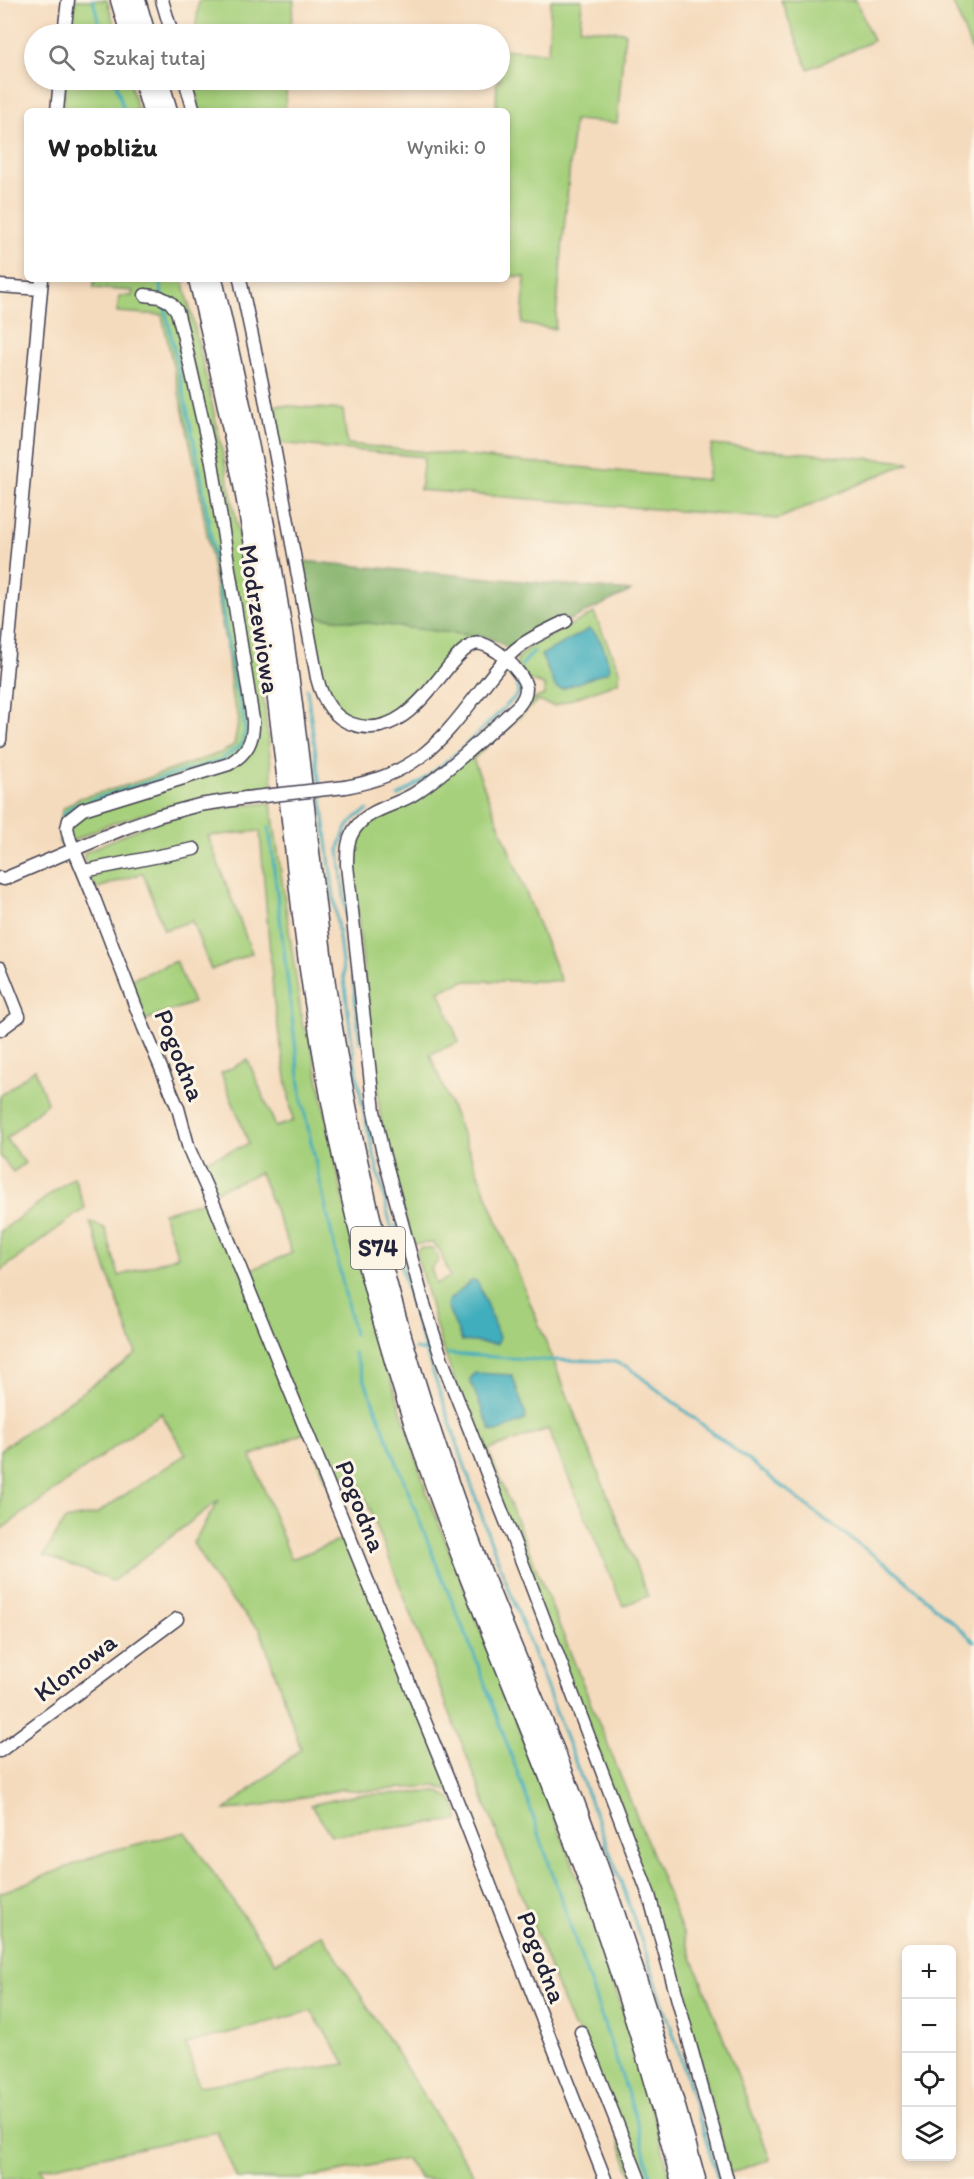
<!DOCTYPE html>
<html lang="pl">
<meta charset="utf-8">
<style>
body{margin:0;font-family:Itim,sans-serif;background:#f6f6f6;color:#222}
.controls{position:absolute;right:18px;bottom:18px;display:grid;overflow:hidden;border-radius:9px;box-shadow:0 3px 9px #0003}
.controls button{width:54px;height:54px;display:grid;place-items:center;padding:0;border:0;border-bottom:2px solid #e0e0e0;background:#fff;color:#222;font:30px sans-serif}
.list{margin:0;padding:0;list-style:none}
h2{display:flex;justify-content:space-between;align-items:center;height:78px;margin:0;padding:0 24px;font-size:26px}
h2 small{font-size:20px;font-weight:400;color:#767676}
.icon{flex:none;width:33px;height:33px;fill:none;stroke:currentColor;stroke-width:2;stroke-linecap:round;stroke-linejoin:round}
.map{position:relative;flex:none;width:974px;height:2179px;overflow:hidden}
.search{position:absolute;background:#fff;box-shadow:0 3px 9px #0003;left:24px;top:24px;width:486px;height:66px;display:flex;align-items:center;gap:15px;box-sizing:border-box;padding:0 21px;border-radius:33px;color:#767676;font-size:22px}
.panel{position:absolute;background:#fff;box-shadow:0 3px 9px #0003;left:24px;top:108px;width:486px;height:174px;border-radius:9px}
.map>svg:first-child{display:block}
.green{fill:#a6d07b;stroke:#64795b;stroke-width:1.5;fill-rule:evenodd}
.forest{fill:#84b26b;stroke:#536a53;stroke-width:1.5}
.water{fill:#3faebd;stroke:#30687c;stroke-width:1.5}
.lines{fill:none;stroke-linecap:round;stroke-linejoin:round}
.stream{stroke:#3faebd;stroke-width:3}
.minor-casing{stroke:#423e4f;stroke-width:15}
.highway-casing{stroke:#423e4f;stroke-width:21}
.minor{stroke:#fff;stroke-width:12}
.highway{stroke:#fff;stroke-width:18}
.minor-bridge-casing{stroke:#423e4f;stroke-width:15;stroke-linecap:butt}
.minor-bridge{stroke:#fff;stroke-width:12}
.labels{text-anchor:middle;stroke-width:6;stroke-linejoin:round;paint-order:stroke}
.shield{fill:#fcf5e5;stroke:#63616e;stroke-width:1.5}
.shield-label{font-size:24px;font-weight:bold;fill:#22223b}
.street-label{font-size:26px;fill:#22223b;stroke:#fcf5e5}
</style>
<div class="map">
<svg width="974" height="2179" viewBox="0 0 974 2179">
<rect width="100%" height="100%" fill="#fcf5e5"/>
<filter id="ink" filterUnits="userSpaceOnUse"><feTurbulence type="fractalNoise" baseFrequency=".0167" numOctaves="2"/><feDisplacementMap in="SourceGraphic" scale="12" xChannelSelector="R" yChannelSelector="G"/><feConvolveMatrix kernelMatrix="1 2 1 2 8 2 1 2 1" color-interpolation-filters="sRGB"/></filter>
<filter id="wash" filterUnits="userSpaceOnUse"><feTurbulence type="fractalNoise" baseFrequency=".008" numOctaves="4" result="noise"/><feDisplacementMap in="SourceGraphic" scale="24" xChannelSelector="R" yChannelSelector="G"/><feGaussianBlur stdDeviation="1.35" result="paint"/><feColorMatrix in="noise" values="0 0 0 0 0 0 0 0 0 0 0 0 0 0 0 0 0 1.4 0 .05"/><feComposite in="paint" operator="in"/></filter>
<g filter="url(#wash)">
<rect width="100%" height="100%" fill="#f5dbbe"/>
<path class="green" d="M 72,0 L 107,0 L 117,34 L 69,34 Z
M 199,0 L 294,0 L 290,34 L 195,34 Z
M 551,0 L 582,0 L 580,28 L 625,32 L 617,123 L 574,120 L 555,329 L 522,324 L 525,277 L 507,276 L 507,111 L 496,111 L 497,80 L 500,80 L 500,49 L 548,53 Z
M 781,0 L 856,0 L 873,41 L 808,69 Z
M 952,0 L 974,0 L 974,56 Z
M 65,80 L 129,80 L 138,111 L 63,111 Z
M 192,80 L 287,80 L 285,111 L 200,111 Z
M 94,279 L 183,279 C 206,373 227,468 244,563 C 257,636 265,710 273,784 L 272,789 L 184,802 L 107,825 L 62,846 L 59,842 L 62,809 L 80,798 L 128,785 L 223,752 L 234,745 L 239,718 L 232,698 L 228,658 L 196,470 L 162,315 L 117,312 L 119,296 L 132,296 L 133,291 L 94,288 Z
M 277,405 L 343,410 L 347,444 L 707,480 L 712,445 L 910,462 L 778,519 L 420,490 L 424,457 L 280,443 L 274,406 Z
M 594,613 L 620,672 L 618,682 L 554,706 L 537,701 L 473,759 L 561,981 L 464,981 L 439,991 L 459,1042 L 430,1054 L 648,1596 L 623,1606 L 548,1429 L 488,1450 L 657,1866 L 770,2159 L 730,2173 L 686,2010 L 440,1341 L 416,1252 L 420,1248 L 432,1248 L 437,1255 L 439,1261 L 431,1268 L 436,1284 L 450,1277 L 440,1250 L 433,1243 L 414,1244 L 412,1241 L 382,1130 L 355,894 L 353,844 L 362,828 L 375,819 L 403,806 L 437,784 L 532,700 L 544,695 L 544,685 L 529,680 L 517,665 L 517,659 L 530,646 Z
M 311,616 L 468,635 L 485,637 C 480,638 475,638 471,639 C 435,653 411,733 362,721 C 319,710 318,652 311,616 Z
M 271,803 L 303,1027 L 309,1033 L 341,1188 L 374,1325 L 428,1496 L 572,1862 L 623,2011 L 643,2077 L 671,2179 L 633,2179 L 580,2032 L 573,2027 L 355,1471 L 327,1483 L 245,1272 L 292,1253 L 260,1173 L 210,1193 L 306,1432 L 251,1456 L 291,1559 L 349,1537 L 454,1793 L 436,1786 L 361,1791 L 343,1789 L 250,1808 L 225,1810 L 301,1749 L 260,1629 L 254,1625 L 218,1585 L 193,1543 L 219,1500 L 113,1581 L 44,1555 L 65,1520 L 96,1514 L 186,1454 L 161,1413 L 0,1530 L 0,1450 L 136,1354 L 90,1222 L 105,1228 L 119,1276 L 178,1256 L 163,1213 L 207,1200 L 189,1132 L 201,1162 L 249,1144 L 221,1073 L 248,1060 L 276,1127 L 293,1121 L 274,1003 L 260,831 L 208,836 L 252,953 L 211,970 L 192,921 L 164,930 L 143,873 L 95,889 L 84,858 L 84,853 C 122,835 161,817 202,810 C 225,807 248,805 271,803 Z
M 176,961 L 193,1003 L 145,1020 L 127,981 Z
M 35,1069 L 47,1103 L 6,1139 L 25,1163 L 13,1172 L 0,1156 L 0,1096 Z
M 74,1177 L 85,1208 L 0,1271 L 0,1232 Z
M 437,1792 C 455,1798 454,1804 460,1820 L 331,1835 L 311,1805 L 356,1795 Z
M 185,1832 L 276,1963 L 322,1934 L 476,2179 L 421,2179 L 406,2159 L 301,2179 L 237,2179 L 217,2132 L 40,2169 L 44,2179 L 0,2179 L 0,1893 L 106,1852 ZM 311,2011 L 346,2064 L 199,2086 L 186,2044 Z"/>
<path class="forest" d="M 302,561 L 631,591 L 508,649 L 497,641 L 485,637 L 311,616 Z"/>
<path class="water" d="M 589,629 C 600,633 609,659 609,671 L 562,689 L 556,688 L 541,655 Z
M 471,1281 L 476,1281 L 479,1285 L 499,1337 L 498,1342 L 496,1344 L 462,1341 L 447,1306 L 448,1301 Z
M 475,1373 L 512,1375 L 526,1415 L 525,1420 L 497,1432 L 491,1431 L 471,1383 L 470,1379 Z"/>
<g class="lines">
<path class="stream" d="M 93,0 L 102,34
M 115,80 L 124,111
M 159,279 L 162,294
M 522,665 L 534,651
M 307,689 L 320,786
M 321,793 L 354,1059 L 364,1113 L 396,1247 L 416,1322 L 488,1534 L 623,1887 L 673,2033 L 718,2179
M 398,796 C 443,770 482,730 518,694 L 518,685 L 512,677
M 88,801 L 221,760 L 241,745 L 245,731 L 243,714 L 235,686 L 200,470 L 164,303
M 269,827 L 302,1101 L 354,1334
M 61,843 C 59,821 59,811 82,803
M 360,1042 L 339,849 C 343,832 350,818 368,810
M 370,1120 L 373,1137
M 396,1225 L 427,1339 L 426,1349
M 415,1349 L 431,1352
M 354,1353 L 436,1563 L 475,1657 L 525,1793 L 636,2118 L 651,2179
M 448,1354 L 541,1360 L 612,1361 L 628,1367 L 828,1522 L 889,1566 L 974,1641"/>
</g>
</g>
<g filter="url(#ink)">
<g class="lines">
<defs>
<path id="minor" d="M 162,0 L 172,34
M 64,34 L 68,0
M 185,80 L 194,111
M 57,111 L 60,80
M 240,279 L 264,393 L 317,678 C 322,698 332,717 352,724 C 396,740 426,694 450,665 C 457,657 464,648 474,644 C 490,639 525,673 526,688 C 526,695 523,700 519,705 C 486,735 453,767 417,792 C 399,805 371,808 357,826 C 347,838 347,850 347,865 L 374,1111 L 382,1149 L 423,1301 L 442,1360 L 528,1577 L 649,1895 L 727,2179
M 0,286 L 41,289
M 145,295 L 160,297 L 170,302 L 177,311 L 183,334 L 212,462 L 253,720 C 254,741 247,753 229,764 L 83,809 L 69,820 L 67,828 L 70,840 L 92,893 L 144,1028 L 178,1108 L 189,1149 L 216,1209 L 454,1793 L 605,2179
M 0,740 L 42,279
M 345,787 C 412,775 437,747 476,696 C 488,680 500,663 515,650 C 530,637 549,630 566,621
M 84,871 L 194,849
M 0,878 L 4,879 L 127,827 L 158,816 L 199,805 L 246,798
M 0,968 L 19,1016 L 0,1030
M 0,1751 L 177,1619
M 581,2032 L 639,2179"/>
<path id="highway" d="M 120,0 L 130,34
M 136,0 L 146,34
M 143,80 L 152,111
M 159,80 L 168,111
M 198,279 C 230,411 257,543 274,677 C 287,772 295,867 308,962 C 322,1060 340,1157 364,1253 C 388,1346 416,1437 450,1527 C 489,1632 534,1735 573,1840 C 615,1951 650,2064 680,2179
M 213,279 C 243,408 270,536 288,667 C 303,775 312,884 327,991 C 341,1083 359,1173 382,1263 C 410,1371 445,1478 486,1582 C 513,1650 542,1716 568,1784 C 618,1913 660,2045 696,2179"/>
</defs>
<use href="#minor" class="minor-casing"/>
<use href="#highway" class="highway-casing"/>
<use href="#minor" class="minor"/>
<use href="#highway" class="highway"/>
<defs>
<path id="minor-bridge" d="M 246,798 L 345,787"/>
</defs>
<use href="#minor-bridge" class="minor-bridge-casing"/>
<use href="#minor-bridge" class="minor-bridge"/>
</g>
</g>
<g class="labels">
<rect class="shield" x="351" y="1227" width="54" height="42" rx="4.5"/>
<g class="shield-label">
<text x="378" y="1256">S74</text>
</g>
<g class="street-label">
<text transform="translate(260 619) rotate(81)" y="9">Modrzewiowa</text>
<text transform="translate(180 1055) rotate(68)" y="9">Pogodna</text>
<text transform="translate(361 1506) rotate(68)" y="9">Pogodna</text>
<text transform="translate(75 1667) rotate(-37)" y="9">Klonowa</text>
<text transform="translate(542 1957) rotate(69)" y="9">Pogodna</text>
</g>
</g>
</svg>
<div class="controls">
<button>+</button>
<button>−</button>
<button><svg class="icon" aria-label="locate" viewBox="0 0 24 24"><circle cx="12" cy="12" r="6"/><path d="M12 2v4M12 18v4M2 12h4M18 12h4"/></svg></button>
<button><svg class="icon" aria-label="layers" viewBox="0 0 24 24"><path d="M12 4l9 5-9 5-9-5zM3 14l9 5 9-5"/></svg></button>
</div>
<div class="search"><svg class="icon" aria-label="search" viewBox="0 0 24 24"><circle cx="10" cy="10" r="6"/><path d="M15 15l6 6"/></svg>Szukaj tutaj</div>
<section class="panel">
<h2>W pobliżu<small>Wyniki: 0</small></h2>
<ul class="list">
</ul>
</section>
</div>
